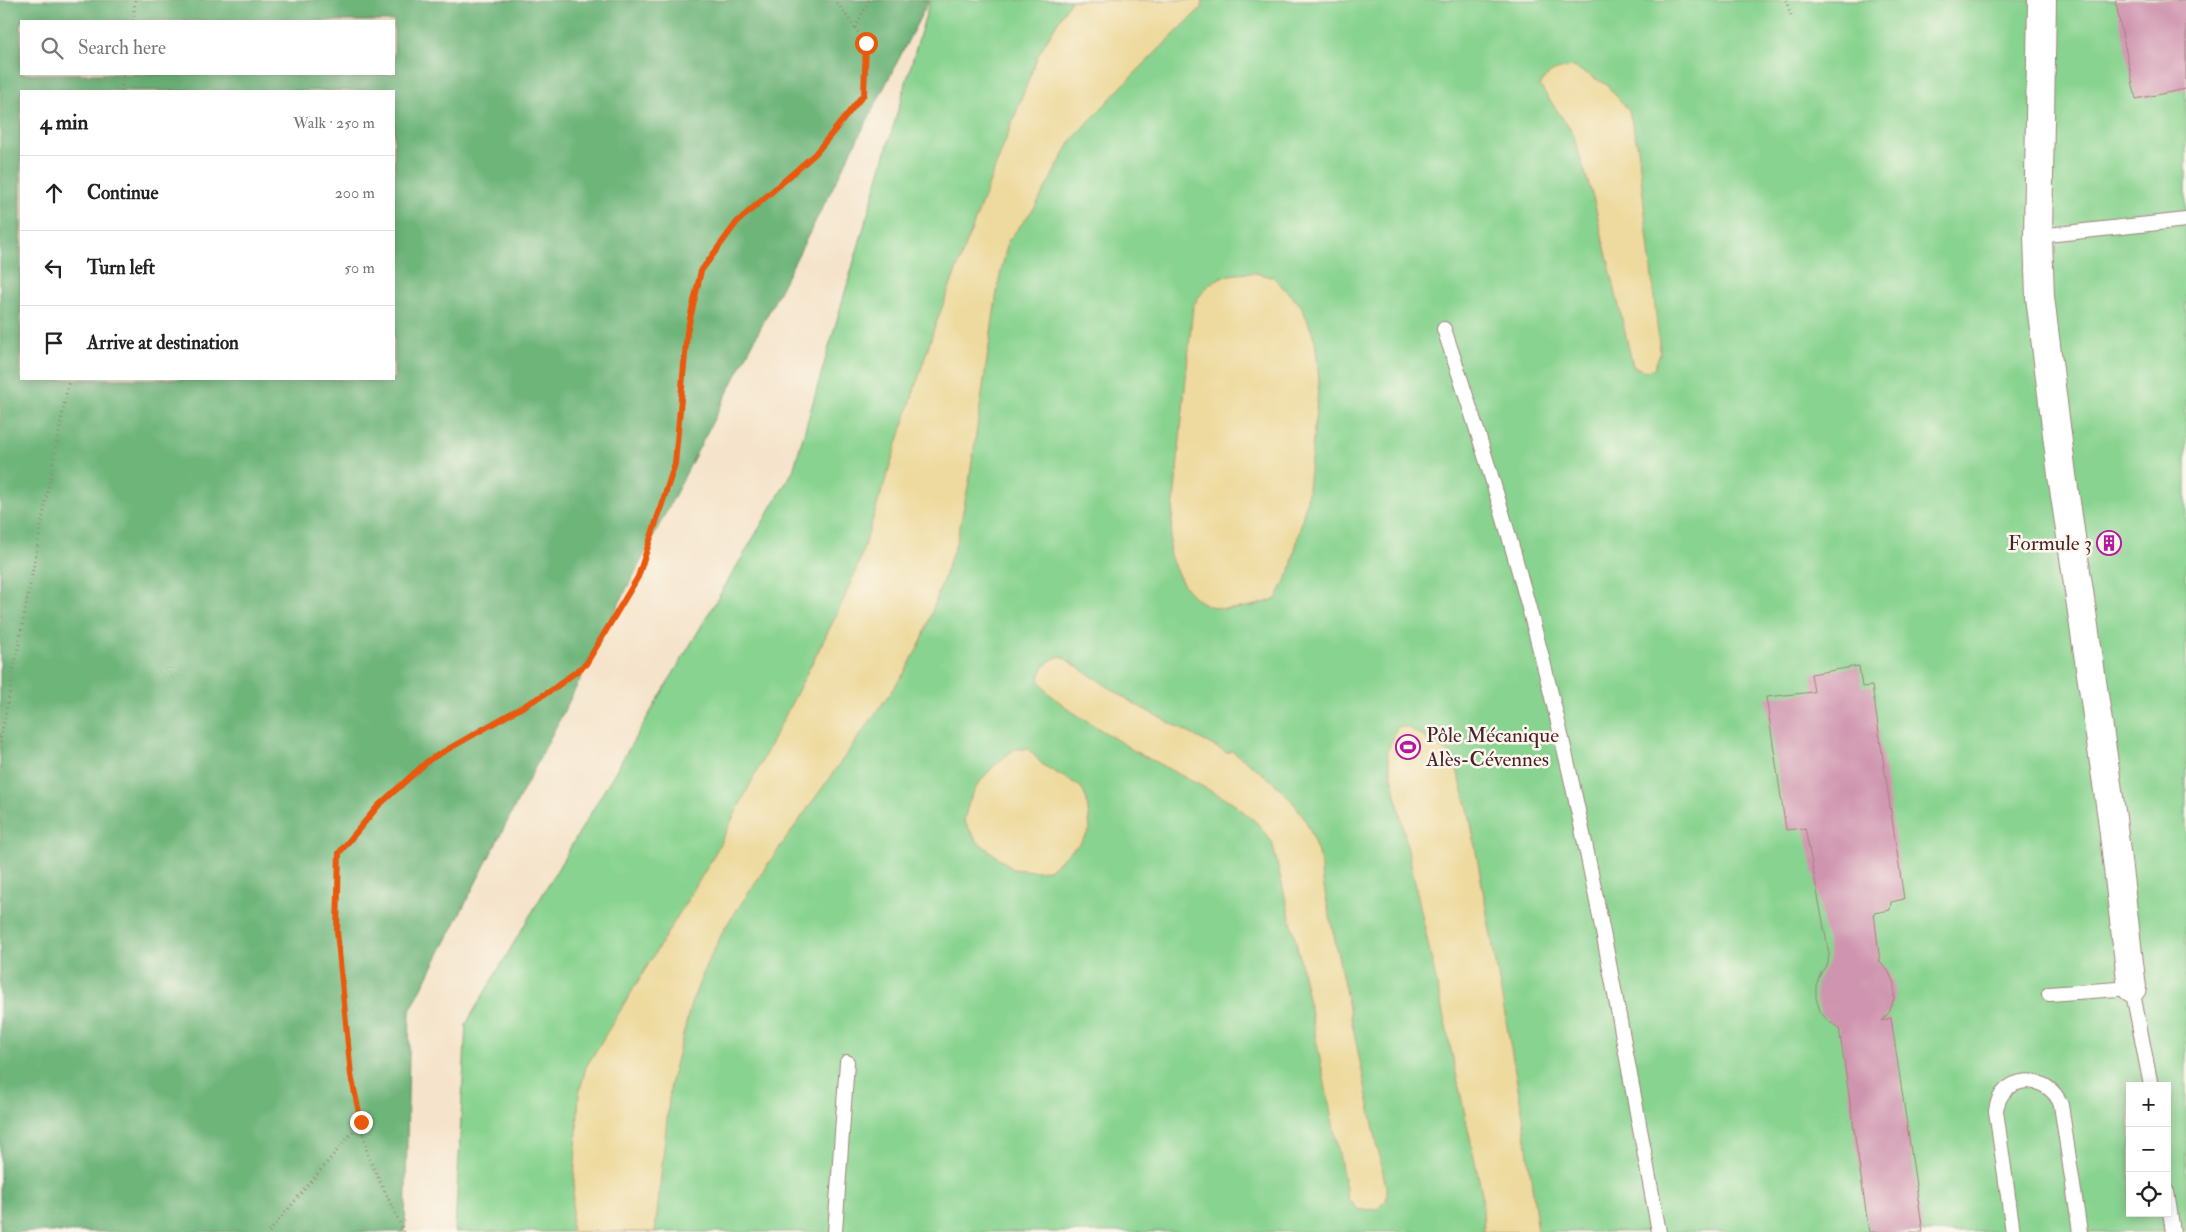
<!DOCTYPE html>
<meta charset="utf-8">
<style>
body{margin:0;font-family:"IM FELL Double Pica",serif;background:#f6f6f6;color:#222}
.controls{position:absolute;right:15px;bottom:15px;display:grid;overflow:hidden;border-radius:0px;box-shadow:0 2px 12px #0003}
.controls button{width:45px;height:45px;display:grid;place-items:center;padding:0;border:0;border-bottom:1px solid #e0e0e0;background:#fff;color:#222;font:25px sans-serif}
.stop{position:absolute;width:15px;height:15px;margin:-11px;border:4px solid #ea580c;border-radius:50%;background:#fff}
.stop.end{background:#ea580c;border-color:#fff;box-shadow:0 1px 5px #0008}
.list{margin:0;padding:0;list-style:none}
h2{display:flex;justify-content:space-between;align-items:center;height:65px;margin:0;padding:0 20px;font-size:21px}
h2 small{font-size:16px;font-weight:400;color:#767676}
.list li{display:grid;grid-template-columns:32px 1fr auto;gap:15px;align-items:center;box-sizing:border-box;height:75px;padding:0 20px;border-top:1px solid #e0e0e0}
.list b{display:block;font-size:19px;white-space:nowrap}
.list em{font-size:16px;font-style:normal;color:#767676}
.icon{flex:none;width:28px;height:28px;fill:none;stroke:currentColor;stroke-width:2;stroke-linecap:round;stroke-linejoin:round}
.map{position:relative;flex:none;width:2186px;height:1232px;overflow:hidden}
.search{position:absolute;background:#fff;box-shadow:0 2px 12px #0003;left:20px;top:20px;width:375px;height:55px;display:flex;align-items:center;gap:12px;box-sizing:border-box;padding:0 18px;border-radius:0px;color:#767676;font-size:19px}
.panel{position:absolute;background:#fff;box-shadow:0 2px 12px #0003;left:20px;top:90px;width:375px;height:290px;border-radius:0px}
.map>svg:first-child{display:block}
.green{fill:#88d38f;stroke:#69795d;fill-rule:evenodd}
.forest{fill:#6eb57a;stroke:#5c6a52;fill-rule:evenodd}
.sand{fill:#eeda9e;stroke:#9c7c64}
.building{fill:#cf94af}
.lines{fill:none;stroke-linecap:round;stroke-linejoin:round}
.service-casing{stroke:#a0827b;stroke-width:16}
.minor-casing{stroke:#a0827b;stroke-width:30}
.path{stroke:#a0827b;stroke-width:3;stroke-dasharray:1 4;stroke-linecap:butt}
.service{stroke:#fff;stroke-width:14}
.minor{stroke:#fff;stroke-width:28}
.route{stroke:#ea580c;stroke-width:6}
.labels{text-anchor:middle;stroke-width:5;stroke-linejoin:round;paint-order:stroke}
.poi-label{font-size:21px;fill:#4a1f2b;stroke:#fbf7ec;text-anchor:end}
</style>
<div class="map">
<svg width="2186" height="1232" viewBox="0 0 2186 1232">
<rect width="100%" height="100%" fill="#fbf7ec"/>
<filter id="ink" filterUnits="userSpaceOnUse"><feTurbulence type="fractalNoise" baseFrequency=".02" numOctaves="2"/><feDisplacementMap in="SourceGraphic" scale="10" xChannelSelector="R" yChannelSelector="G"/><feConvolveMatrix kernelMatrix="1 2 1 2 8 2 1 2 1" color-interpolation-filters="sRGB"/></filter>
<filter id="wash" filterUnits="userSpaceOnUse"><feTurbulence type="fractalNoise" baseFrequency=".0096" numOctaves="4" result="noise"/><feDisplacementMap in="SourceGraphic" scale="20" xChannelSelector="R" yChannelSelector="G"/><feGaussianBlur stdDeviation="1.12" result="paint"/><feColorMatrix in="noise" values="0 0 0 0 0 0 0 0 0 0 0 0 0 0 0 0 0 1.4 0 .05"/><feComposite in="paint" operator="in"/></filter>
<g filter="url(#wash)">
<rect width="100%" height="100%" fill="#f5e4cb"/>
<path class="green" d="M 930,0 L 2186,0 L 2186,1232 L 455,1232 L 466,1024 L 793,471 ZM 2130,1086 L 2167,1086 L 2167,1213 L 2130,1213 Z"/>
<path class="forest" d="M 0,0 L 929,0 L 410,1011 L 405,1232 L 0,1232 ZM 21,21 L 394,21 L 394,74 L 21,74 ZM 21,91 L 394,91 L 394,379 L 21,379 Z"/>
<path class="sand" d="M 1071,0 L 1202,0 L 1201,8 L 1123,85 L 1071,141 L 1035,207 L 1008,241 L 998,285 L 969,482 L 957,540 L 922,640 L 905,672 L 768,864 L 726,926 L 708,961 L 691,1004 L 671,1081 L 655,1232 L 571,1232 L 579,1094 L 586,1067 L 711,861 L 838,612 L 857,568 L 935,326 L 1038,55 Z
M 1574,67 L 1607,85 L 1629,111 L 1638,148 L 1660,353 L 1654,369 L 1645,371 L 1633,366 L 1593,197 L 1572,132 L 1540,86 C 1548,70 1558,69 1574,67 Z
M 1255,273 L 1273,277 L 1302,307 L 1315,340 L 1319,380 L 1307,499 L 1290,571 L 1276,599 C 1219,618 1189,613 1169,552 L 1193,306 C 1212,277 1220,274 1255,273 Z
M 1061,656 L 1136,705 L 1227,753 L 1232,751 C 1268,777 1302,799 1315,844 C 1318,854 1322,863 1321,873 L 1387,1192 L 1386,1202 L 1377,1209 L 1359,1210 L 1348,1199 L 1300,959 L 1272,842 L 1257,823 L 1232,802 L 1136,752 L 1068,709 L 1046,691 L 1039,679 C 1042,666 1048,660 1061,656 Z
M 1397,727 L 1407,727 L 1453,755 L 1469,812 L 1523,1116 L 1538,1232 L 1484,1232 L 1482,1194 L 1387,753 Z
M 1015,749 L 1028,749 L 1043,765 L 1081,787 L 1087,800 L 1090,830 L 1079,844 L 1049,870 L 1035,871 L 1013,869 L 977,841 L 964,821 C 971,786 987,770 1015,749 Z"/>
<g id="blocks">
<path class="building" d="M 2115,0 L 2186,0 L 2186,89 L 2136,99 Z
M 2114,533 L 2116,552 L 2104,553 L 2102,535 Z
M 1859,666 L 1862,687 L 1872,686 L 1904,899 L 1891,902 L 1890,910 L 1874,913 L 1880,962 L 1889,972 L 1894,984 L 1894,998 L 1890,1011 L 1882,1021 L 1891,1018 L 1923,1232 L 1869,1232 L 1839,1028 L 1828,1021 L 1820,1011 L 1816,998 L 1816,985 L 1821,973 L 1828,963 L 1829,954 L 1805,828 L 1786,830 L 1766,697 L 1814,692 L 1811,674 Z"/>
</g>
</g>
<g filter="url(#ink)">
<use href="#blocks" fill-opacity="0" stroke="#a0827b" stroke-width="1"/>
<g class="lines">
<defs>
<path id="service" d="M 2038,236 L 2186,220
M 1444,329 C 1494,477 1538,629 1572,783 C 1605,932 1631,1082 1659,1232
M 2049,994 L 2132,988 L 2151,1086
M 2167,1192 L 2173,1232
M 835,1232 L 847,1062
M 2013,1232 L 1996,1111 C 2000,1074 2048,1071 2061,1105 L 2080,1232"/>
<path id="minor" d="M 2042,0 L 2038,236 L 2040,297 L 2062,475 L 2112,818 L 2132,988"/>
</defs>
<use href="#service" class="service-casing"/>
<use href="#minor" class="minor-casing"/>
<path class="path" d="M 1786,0 L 1791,15
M 133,21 L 135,0
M 855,28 L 869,0
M 121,91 L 124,74
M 0,743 L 69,379
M 269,1232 L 360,1123
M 404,1232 L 368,1156 L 351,1075 L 337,931 L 339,853 L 378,806 L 429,760 L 552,690 L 586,664 L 638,577 L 675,464 L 687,332 L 701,271 L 737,222 L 815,154 L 864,94 L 866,43 L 835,0"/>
<use href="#service" class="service"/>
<use href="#minor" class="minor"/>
</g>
</g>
<g class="lines" filter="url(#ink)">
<path class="route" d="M 361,1122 L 351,1075 L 337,931 L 339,853 L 378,806 L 429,760 L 552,690 L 586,664 L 638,577 L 675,464 L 687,332 L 701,271 L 737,222 L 815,154 L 864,94 L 866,43"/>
</g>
<defs>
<symbol id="building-ring" viewBox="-11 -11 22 22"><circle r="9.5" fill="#fbf7ec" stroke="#b5179e" stroke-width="1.5"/><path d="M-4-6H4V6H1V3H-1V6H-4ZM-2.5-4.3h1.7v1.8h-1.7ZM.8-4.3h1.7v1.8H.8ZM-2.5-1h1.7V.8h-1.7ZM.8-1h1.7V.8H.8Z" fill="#b5179e"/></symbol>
<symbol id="stadium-ring" viewBox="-11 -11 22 22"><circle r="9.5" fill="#fbf7ec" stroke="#b5179e" stroke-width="1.5"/><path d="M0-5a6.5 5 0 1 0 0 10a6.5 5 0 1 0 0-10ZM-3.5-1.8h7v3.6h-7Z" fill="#b5179e"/></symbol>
</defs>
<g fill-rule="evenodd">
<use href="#building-ring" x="2095" y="529" width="28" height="28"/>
<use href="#stadium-ring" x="1394" y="733" width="28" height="28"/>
</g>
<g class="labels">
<g class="poi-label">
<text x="2092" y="550">Formule 3</text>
<text x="1426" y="742" text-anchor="start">Pôle Mécanique<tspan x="1426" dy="24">Alès-Cévennes</tspan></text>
</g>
</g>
</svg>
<div class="controls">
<button>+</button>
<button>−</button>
<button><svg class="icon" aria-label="locate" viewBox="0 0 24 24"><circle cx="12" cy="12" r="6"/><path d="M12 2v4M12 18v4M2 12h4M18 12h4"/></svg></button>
</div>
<div class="stop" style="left:866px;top:43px"></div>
<div class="stop end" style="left:361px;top:1122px"></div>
<div class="search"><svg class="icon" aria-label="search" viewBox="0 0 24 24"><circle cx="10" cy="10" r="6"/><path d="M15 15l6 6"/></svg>Search here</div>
<section class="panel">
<h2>4 min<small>Walk · 250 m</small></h2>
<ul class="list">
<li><svg class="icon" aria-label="ahead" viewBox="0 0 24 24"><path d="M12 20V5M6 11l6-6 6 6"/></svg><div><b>Continue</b></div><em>200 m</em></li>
<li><svg class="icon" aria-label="left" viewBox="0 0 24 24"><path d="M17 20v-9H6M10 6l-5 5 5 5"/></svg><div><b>Turn left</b></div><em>50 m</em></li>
<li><svg class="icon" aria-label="arrive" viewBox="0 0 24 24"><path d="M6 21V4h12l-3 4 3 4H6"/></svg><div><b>Arrive at destination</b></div></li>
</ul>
</section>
</div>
